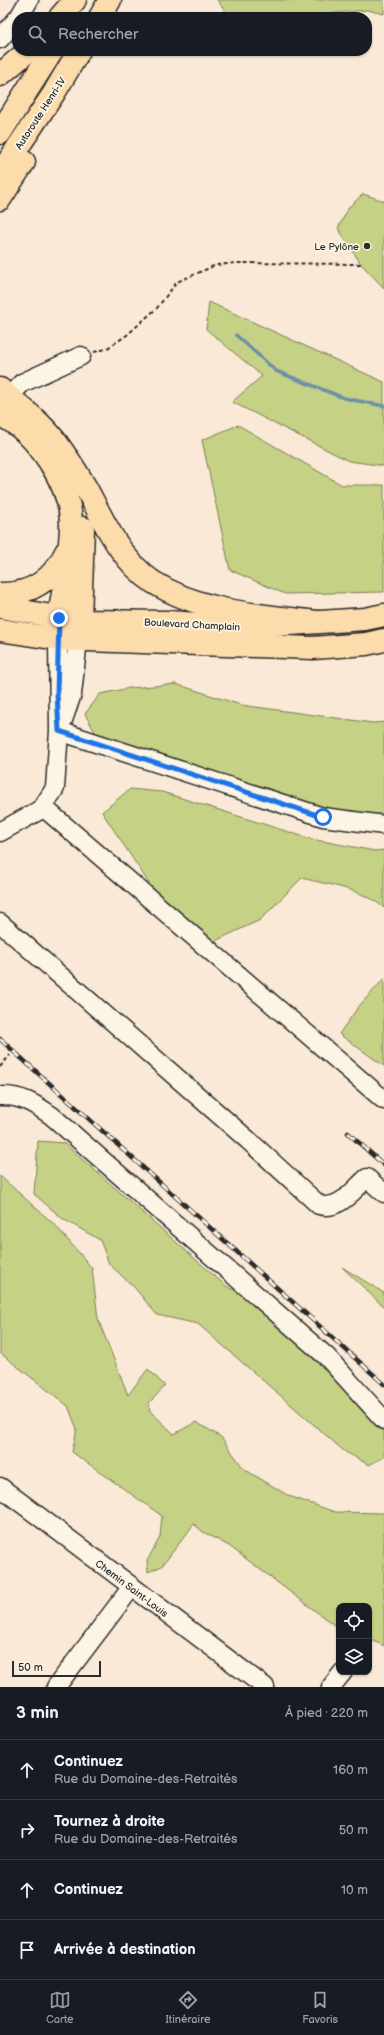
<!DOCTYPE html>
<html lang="fr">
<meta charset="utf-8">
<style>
body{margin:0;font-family:"Balsamiq Sans",sans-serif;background:#20242c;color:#f1f3f6}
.controls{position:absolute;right:12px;bottom:12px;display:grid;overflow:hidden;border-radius:8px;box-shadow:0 1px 3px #0004}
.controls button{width:36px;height:36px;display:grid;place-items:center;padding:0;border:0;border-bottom:1px solid #363941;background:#171b24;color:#f1f3f6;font:20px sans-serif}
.scale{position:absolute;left:12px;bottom:10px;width:89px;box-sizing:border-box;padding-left:4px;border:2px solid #2b2b2b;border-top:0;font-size:11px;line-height:14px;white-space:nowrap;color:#2b2b2b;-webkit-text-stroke:3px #fcf5e5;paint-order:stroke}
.stop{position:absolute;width:12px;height:12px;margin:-9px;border:3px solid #1a73e8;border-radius:50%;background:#fff}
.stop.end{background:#1a73e8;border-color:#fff;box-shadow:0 1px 4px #0008}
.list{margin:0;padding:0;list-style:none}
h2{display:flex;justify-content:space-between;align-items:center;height:52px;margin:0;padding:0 16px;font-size:17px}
h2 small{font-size:13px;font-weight:400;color:#9ea1a6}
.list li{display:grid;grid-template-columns:26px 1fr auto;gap:12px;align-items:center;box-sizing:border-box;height:60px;padding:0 16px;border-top:1px solid #363941}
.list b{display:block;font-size:15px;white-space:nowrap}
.list p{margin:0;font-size:13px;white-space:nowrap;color:#9ea1a6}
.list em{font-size:13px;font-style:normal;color:#9ea1a6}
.icon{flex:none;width:22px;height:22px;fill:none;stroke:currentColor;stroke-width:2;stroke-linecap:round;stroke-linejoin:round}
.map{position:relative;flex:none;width:384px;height:1687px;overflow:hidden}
.search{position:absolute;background:#171b24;box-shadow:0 1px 3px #0004;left:12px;right:12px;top:12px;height:44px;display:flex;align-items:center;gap:10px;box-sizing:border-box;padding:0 14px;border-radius:16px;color:#9ea1a6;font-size:15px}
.sheet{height:292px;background:#171b24}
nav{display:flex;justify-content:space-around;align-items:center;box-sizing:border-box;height:56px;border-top:1px solid #363941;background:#171b24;font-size:11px;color:#9ea1a6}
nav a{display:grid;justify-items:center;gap:2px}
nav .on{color:#98999b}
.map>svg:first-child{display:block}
.green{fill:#c5d184;stroke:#787e58}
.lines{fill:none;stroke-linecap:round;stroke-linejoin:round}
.stream{stroke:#6c91a6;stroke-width:3.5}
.minor-casing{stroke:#2b2b2b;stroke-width:21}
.major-casing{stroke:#2b2b2b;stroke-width:25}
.highway-casing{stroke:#2b2b2b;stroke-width:25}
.path{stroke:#2b2b2b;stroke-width:2;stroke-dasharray:4 3;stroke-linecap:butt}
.minor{stroke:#fcf5e5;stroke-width:18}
.major{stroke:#fddcac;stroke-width:22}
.highway{stroke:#fddcac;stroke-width:22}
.rail-casing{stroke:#2b2b2b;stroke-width:4.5}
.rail{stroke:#fcf5e5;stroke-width:3;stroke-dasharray:9;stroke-linecap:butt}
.route{stroke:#1a73e8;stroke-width:5}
.poi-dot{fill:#2b2b2b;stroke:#fcf5e5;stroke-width:1.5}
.labels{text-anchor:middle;stroke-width:3.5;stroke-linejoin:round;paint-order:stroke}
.street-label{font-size:10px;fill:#2b2b2b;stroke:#fcf5e5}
.poi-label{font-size:10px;fill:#2b2b2b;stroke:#fcf5e5;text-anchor:end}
</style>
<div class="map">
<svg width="384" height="1687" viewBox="0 0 384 1687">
<rect width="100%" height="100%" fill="#fbe9d8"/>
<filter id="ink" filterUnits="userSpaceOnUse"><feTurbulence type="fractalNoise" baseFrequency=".025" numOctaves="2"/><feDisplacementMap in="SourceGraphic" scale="8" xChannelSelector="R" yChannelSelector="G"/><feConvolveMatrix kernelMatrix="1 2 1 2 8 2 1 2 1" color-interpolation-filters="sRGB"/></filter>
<g filter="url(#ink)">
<path class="green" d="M 217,0 L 384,0 L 384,14 L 367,10 L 295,17 L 230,17 Z
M 363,194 L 384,201 L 384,288 L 361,264 L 338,228 L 349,207 Z
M 209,302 L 384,382 L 384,466 L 349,461 L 232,402 L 262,376 L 206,329 Z
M 238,425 L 342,485 L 384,485 L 384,592 L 285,594 L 230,570 L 202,440 Z
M 176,684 L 241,705 L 373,723 L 384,722 L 384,814 L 358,815 L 313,805 L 96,734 L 85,714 L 100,694 L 130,688 Z
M 130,789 L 162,792 L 311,839 L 375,851 L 384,850 L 384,908 C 363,889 329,885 302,878 L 260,920 L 211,943 L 160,900 L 102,812 Z
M 384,979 L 384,1066 L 339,1034 L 359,1006 Z
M 38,1141 L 64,1143 L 226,1286 L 253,1300 L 384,1421 L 384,1457 L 369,1465 L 344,1451 L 198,1324 L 157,1315 L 134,1287 L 109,1264 L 100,1240 L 63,1219 L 34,1194 Z
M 0,1176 L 55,1225 L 92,1268 L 98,1319 L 128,1395 L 148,1369 L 165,1386 L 149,1403 L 150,1411 L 174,1434 L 196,1422 L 221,1437 L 244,1469 L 289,1496 L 335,1512 L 384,1513 L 384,1646 L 369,1639 L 369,1606 L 339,1606 L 339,1626 L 334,1625 L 229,1546 L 203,1532 L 194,1524 L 162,1566 L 148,1572 L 147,1561 L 160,1537 L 162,1516 L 72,1452 L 77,1429 L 68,1406 L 0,1353 Z
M 342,1267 L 384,1293 L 384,1307 Z"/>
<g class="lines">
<path class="stream" d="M 236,335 L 276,371 L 344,398 L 384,406"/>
<defs>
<path id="minor" d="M 19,17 L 29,0
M 0,39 L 17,19
M 2,408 L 9,397 L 22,383 L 81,356
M 63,720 L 72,694 L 78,640
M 59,731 L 323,817 L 384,825
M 43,807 L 384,1100
M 0,832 L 38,811 L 43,807 L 55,788 L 59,731 L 58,639
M 0,923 L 248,1140 L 319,1205 C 339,1211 353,1190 367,1178 L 384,1193
M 0,1096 C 21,1095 35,1104 52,1116 L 327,1357 L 384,1420
M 0,1487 L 265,1687
M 56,1687 L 131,1588
M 331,1687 L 343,1672"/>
<path id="major" d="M 0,607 L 80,621 L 168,622 L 245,627 L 365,619 L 384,615
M 0,630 L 58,639 L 313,648 L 366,644 L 384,640"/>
<path id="highway" d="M 60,17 L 75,0
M 100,17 L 110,0
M 0,75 L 28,51
M 0,133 L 52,51
M 0,174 L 54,93 L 79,51
M 0,199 L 24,162
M 0,389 C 20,407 43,423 59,446 C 72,464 85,485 95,505 C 110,534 125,563 153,582 C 202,613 262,615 317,622
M 0,415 C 35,431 71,484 71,524 C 71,554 63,588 59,618
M 0,594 C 31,595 53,580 66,552
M 80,621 L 83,528"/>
</defs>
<use href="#minor" class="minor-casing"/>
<use href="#major" class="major-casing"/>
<use href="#highway" class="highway-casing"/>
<path class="path" d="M 94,352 L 106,349 L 127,335 L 157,308 L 177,282 L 216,265 L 237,263 L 361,264
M 0,1067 L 10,1055"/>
<use href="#minor" class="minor"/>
<use href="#major" class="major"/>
<use href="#highway" class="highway"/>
<defs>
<path id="rail" d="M 0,1039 L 384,1384
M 348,1133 L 384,1165"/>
</defs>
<use href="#rail" class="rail-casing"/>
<use href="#rail" class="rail"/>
</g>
</g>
<g class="lines" filter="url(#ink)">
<path class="route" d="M 59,618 L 57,694 L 59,731 L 323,817"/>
</g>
<circle class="poi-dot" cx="367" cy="246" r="4"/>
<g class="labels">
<g class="street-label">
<text transform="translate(40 113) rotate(-57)" y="4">Autoroute Henri-IV</text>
<text transform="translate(192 624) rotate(3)" y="4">Boulevard Champlain</text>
<text transform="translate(132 1588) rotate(37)" y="4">Chemin Saint-Louis</text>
</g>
<g class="poi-label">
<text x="359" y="250">Le Pylône</text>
</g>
</g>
</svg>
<div class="controls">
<button><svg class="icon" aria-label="locate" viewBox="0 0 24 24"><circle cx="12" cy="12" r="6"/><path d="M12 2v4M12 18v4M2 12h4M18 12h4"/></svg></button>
<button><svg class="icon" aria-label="layers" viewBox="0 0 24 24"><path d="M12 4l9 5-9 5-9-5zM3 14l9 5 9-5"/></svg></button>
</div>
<div class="scale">50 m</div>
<div class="stop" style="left:323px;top:817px"></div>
<div class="stop end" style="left:59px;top:618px"></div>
<div class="search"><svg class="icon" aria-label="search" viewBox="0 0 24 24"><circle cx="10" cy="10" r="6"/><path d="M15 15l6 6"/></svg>Rechercher</div>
</div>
<section class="sheet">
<h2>3 min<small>À pied · 220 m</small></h2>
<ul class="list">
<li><svg class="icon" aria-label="ahead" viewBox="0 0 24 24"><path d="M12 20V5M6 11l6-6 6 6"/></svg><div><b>Continuez</b><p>Rue du Domaine-des-Retraités</p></div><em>160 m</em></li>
<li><svg class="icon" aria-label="right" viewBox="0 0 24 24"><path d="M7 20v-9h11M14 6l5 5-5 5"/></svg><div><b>Tournez à droite</b><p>Rue du Domaine-des-Retraités</p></div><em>50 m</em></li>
<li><svg class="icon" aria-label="ahead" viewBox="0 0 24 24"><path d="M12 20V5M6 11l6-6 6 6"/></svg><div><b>Continuez</b></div><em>10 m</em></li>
<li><svg class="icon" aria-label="arrive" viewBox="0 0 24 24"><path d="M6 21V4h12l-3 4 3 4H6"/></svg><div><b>Arrivée à destination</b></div></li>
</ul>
</section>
<nav>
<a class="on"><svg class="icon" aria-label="map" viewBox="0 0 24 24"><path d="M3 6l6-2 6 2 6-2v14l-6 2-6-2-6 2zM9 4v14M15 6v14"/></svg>Carte</a>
<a><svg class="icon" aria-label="directions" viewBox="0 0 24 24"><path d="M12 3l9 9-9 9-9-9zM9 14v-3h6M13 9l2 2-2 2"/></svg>Itinéraire</a>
<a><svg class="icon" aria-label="saved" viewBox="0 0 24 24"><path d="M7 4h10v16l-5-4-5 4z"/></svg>Favoris</a>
</nav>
